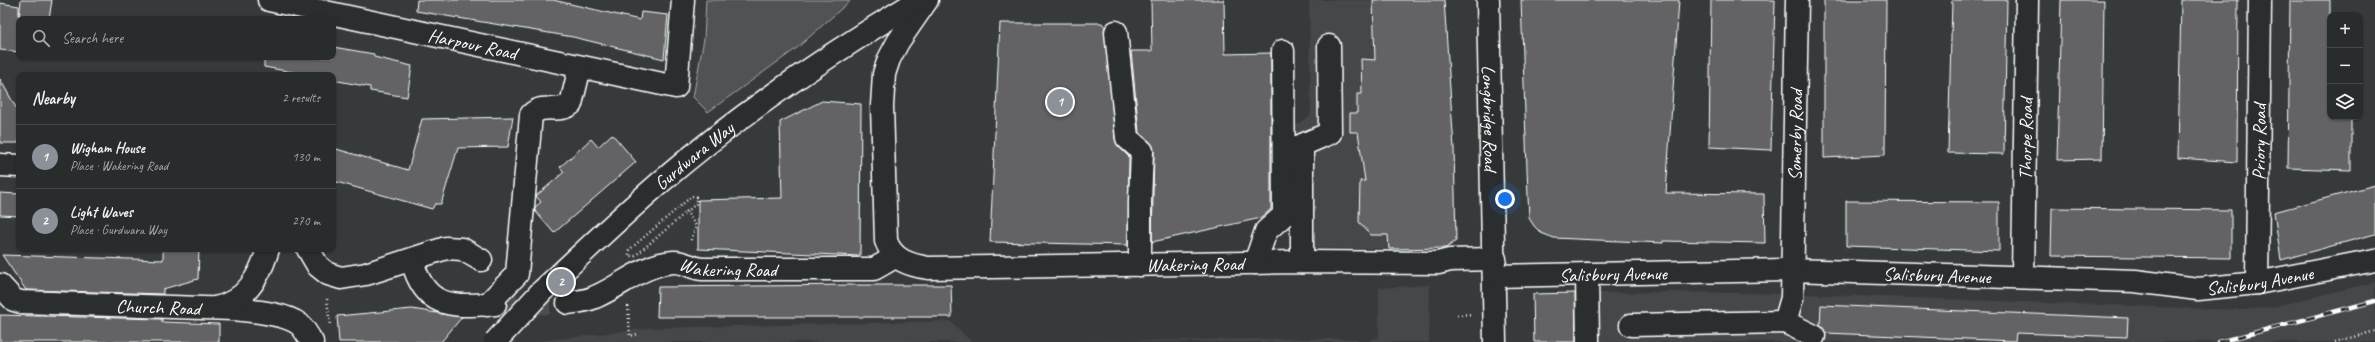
<!DOCTYPE html>
<meta charset="utf-8">
<style>
body{margin:0;font-family:Caveat,sans-serif;background:#353838;color:#f1f3f6}
.controls{position:absolute;right:12px;top:12px;display:grid;overflow:hidden;border-radius:8px;box-shadow:0 1px 3px #0004}
.controls button{width:36px;height:36px;display:grid;place-items:center;padding:0;border:0;border-bottom:1px solid #454848;background:#292c2c;color:#f1f3f6;font:20px sans-serif}
.you{position:absolute;left:1505px;top:199px;width:14px;height:14px;margin:-10px;border:3px solid #fff;border-radius:50%;background:#1a73e8;box-shadow:0 0 0 6px #1a73e833}
.badge{display:grid;place-items:center;width:26px;height:26px;border-radius:50%;background:#8c9099;color:#fff;font-size:13px;font-weight:700}
.pin{position:absolute;translate:-50% -50%;border:2px solid #fff;box-shadow:0 1px 4px #0006}
.list{margin:0;padding:0;list-style:none}
h2{display:flex;justify-content:space-between;align-items:center;height:52px;margin:0;padding:0 16px;font-size:17px}
h2 small{font-size:13px;font-weight:400;color:#a5a7a9}
.list li{display:grid;grid-template-columns:26px 1fr auto;gap:12px;align-items:center;box-sizing:border-box;height:64px;padding:0 16px;border-top:1px solid #454848}
.list b{display:block;font-size:15px;white-space:nowrap}
.list p{margin:0;font-size:13px;white-space:nowrap;color:#a5a7a9}
.list em{font-size:13px;font-style:normal;color:#a5a7a9}
.icon{flex:none;width:22px;height:22px;fill:none;stroke:currentColor;stroke-width:2;stroke-linecap:round;stroke-linejoin:round}
.map{position:relative;flex:none;width:2375px;height:342px;overflow:hidden}
.search{position:absolute;background:#292c2c;box-shadow:0 1px 3px #0004;left:16px;top:16px;width:320px;height:44px;display:flex;align-items:center;gap:10px;box-sizing:border-box;padding:0 14px;border-radius:8px;color:#a5a7a9;font-size:15px}
.panel{position:absolute;background:#292c2c;box-shadow:0 1px 3px #0004;left:16px;top:72px;width:320px;height:180px;border-radius:8px}
.map>svg:first-child{display:block}
.built{fill:#444748}
.green{fill:#505354;stroke:#a8a9aa}
.building{fill:#636465;stroke:#fff}
.lines{fill:none;stroke-linecap:round;stroke-linejoin:round}
.minor-tunnel{stroke:#4b4e4f;stroke-width:22;stroke-dasharray:22 11;stroke-linecap:butt}
.minor-casing{stroke:#fff;stroke-width:25}
.major-casing{stroke:#fff;stroke-width:25}
.path{stroke:#fff;stroke-width:2.5;stroke-dasharray:1 3;stroke-linecap:butt}
.minor{stroke:#2a2d2e;stroke-width:22}
.major{stroke:#2a2d2e;stroke-width:22}
.rail-casing{stroke:#fff;stroke-width:4.5}
.rail{stroke:#2a2d2e;stroke-width:3;stroke-dasharray:9;stroke-linecap:butt}
.major-bridge-casing{stroke:#fff;stroke-width:25;stroke-linecap:butt}
.major-bridge{stroke:#2a2d2e;stroke-width:22}
.labels{text-anchor:middle;stroke-width:4;stroke-linejoin:round;paint-order:stroke}
.street-label{font-size:19px;fill:#fff;stroke:#2a2d2e}
</style>
<div class="map">
<svg width="2375" height="342" viewBox="0 0 2375 342">
<rect width="100%" height="100%" fill="#373a3b"/>
<filter id="ink" filterUnits="userSpaceOnUse"><feTurbulence type="fractalNoise" baseFrequency=".025" numOctaves="2"/><feDisplacementMap in="SourceGraphic" scale="8" xChannelSelector="R" yChannelSelector="G"/><feConvolveMatrix kernelMatrix="1 2 1 2 8 2 1 2 1" color-interpolation-filters="sRGB"/></filter>
<g filter="url(#ink)">
<path class="built" d="M 1309,0 L 1444,0 L 1454,148 L 1456,241 L 1443,250 L 1291,248 L 1295,126 L 1311,115 Z
M 2375,282 L 2375,342 L 1534,342 L 1533,294 L 1671,292 L 1802,294 L 2244,310 L 2272,307 Z
M 1430,285 L 1429,342 L 1371,342 L 1371,339 L 1379,338 L 1379,288 Z
M 950,321 L 972,342 L 532,342 L 651,328 Z
M 1260,339 L 1357,339 L 1357,342 L 1066,342 Z"/>
<path class="green" d="M 706,0 L 851,0 L 797,48 L 708,112 L 693,97 L 704,39 Z"/>
<path class="building" d="M 21,0 L 52,0 L 49,19 L 19,19 Z
M 417,0 L 553,0 L 640,20 L 641,12 L 668,15 L 664,59 L 573,37 L 416,11 Z
M 1151,0 L 1224,0 L 1225,54 L 1271,53 L 1271,209 L 1261,218 L 1152,242 L 1154,151 L 1150,142 L 1139,132 L 1131,51 L 1152,51 Z
M 1373,0 L 1444,0 L 1454,148 L 1456,241 L 1446,248 L 1389,249 L 1388,235 L 1371,235 L 1359,222 L 1360,181 L 1365,181 L 1358,132 L 1350,132 L 1350,113 L 1357,113 L 1357,94 L 1362,94 L 1361,59 L 1375,60 Z
M 1521,0 L 1679,0 L 1666,193 L 1764,194 L 1765,243 L 1663,241 L 1663,243 L 1554,238 L 1541,233 L 1534,226 L 1529,218 L 1528,197 Z
M 1711,0 L 1775,0 L 1771,150 L 1709,147 Z
M 1824,0 L 1886,0 L 1885,155 L 1824,158 Z
M 1952,0 L 2007,0 L 2004,154 L 1948,153 Z
M 2061,0 L 2104,0 L 2102,159 L 2057,160 Z
M 2181,0 L 2238,0 L 2237,162 L 2178,158 Z
M 2290,0 L 2330,0 L 2330,117 L 2351,117 L 2351,170 L 2288,168 Z
M 0,3 L 19,6 L 19,52 L 0,50 Z
M 1000,23 L 1102,23 L 1105,27 L 1115,139 L 1119,147 L 1129,157 L 1128,245 L 990,242 Z
M 333,47 L 374,54 L 374,57 L 412,66 L 407,97 L 370,91 L 370,87 L 333,80 L 333,75 L 309,75 L 264,67 L 264,57 L 333,57 Z
M 0,79 L 19,113 L 19,143 L 0,143 Z
M 822,101 L 861,104 L 860,256 L 698,249 L 698,200 L 782,198 L 780,122 Z
M 513,117 L 508,147 L 458,148 L 441,204 L 435,204 L 432,209 L 333,181 L 333,148 L 408,170 L 422,119 Z
M 612,134 L 636,162 L 554,233 L 535,211 L 535,207 L 541,202 L 536,196 L 564,172 L 560,167 L 591,139 L 598,147 Z
M 2375,185 L 2375,234 L 2281,260 L 2274,212 Z
M 0,193 L 19,194 L 19,216 L 0,215 Z
M 1846,201 L 1999,202 L 1999,251 L 1846,246 Z
M 2052,208 L 2231,210 L 2231,258 L 2051,256 Z
M 163,249 L 199,249 L 198,279 L 163,289 L 163,294 L 26,290 L 2,255 L 163,260 Z
M 851,285 L 951,285 L 952,317 L 657,317 L 658,287 Z
M 1575,293 L 1576,342 L 1534,342 L 1533,294 Z
M 1821,305 L 2128,318 L 2127,337 L 2016,333 L 2015,341 L 1826,333 L 1820,326 Z
M 412,309 L 462,317 L 441,342 L 339,342 L 337,316 Z
M 0,315 L 162,319 L 162,322 L 219,324 L 219,342 L 0,342 Z"/>
<g class="lines">
<path class="minor-tunnel" d="M 495,304 L 568,303"/>
<defs>
<g id="minor">
<path id="s1" d="M 269,0 L 676,87 L 683,0"/>
<path id="s2" d="M 927,0 L 898,42 L 889,59 L 884,74 L 882,106 L 886,241 C 893,260 909,265 928,268 L 1302,262 L 1438,263 L 1450,260 L 1495,259"/>
<path id="s3" d="M 1488,0 L 1495,342"/>
<path d="M 1116,32 L 1127,138 L 1142,151 L 1140,201 L 1140,265"/>
<path d="M 0,165 L 19,166"/>
<path d="M 308,249 L 318,266 L 328,274 L 341,278 L 366,274 L 446,248 L 462,249 L 481,260"/>
<path d="M 412,260 C 425,310 452,306 495,304"/>
<path d="M 1302,262 L 1302,145 L 1330,133 L 1329,46"/>
<path d="M 1255,263 L 1266,231 L 1284,215 L 1283,51"/>
<path d="M 1587,274 L 1588,342"/>
<path id="s4" d="M 1495,276 L 1791,270 L 2135,281 L 2198,289 L 2257,283 L 2375,260"/>
<path id="s5" d="M 2023,277 L 2027,0"/>
<path id="s6" d="M 2257,283 L 2260,0"/>
<path id="s7" d="M 0,285 L 14,300 L 21,302 L 233,309 C 251,311 285,313 299,324 C 304,328 308,336 312,342"/>
<path id="s8" d="M 568,303 C 577,302 587,301 595,297 C 621,286 644,264 673,262 C 683,261 692,268 702,269 L 874,269 L 895,257"/>
<path d="M 487,305 L 517,274 L 531,115 C 543,102 559,114 571,104 L 580,67"/>
<path d="M 215,308 C 246,302 260,276 268,249"/>
<path id="s9" d="M 1785,322 L 1792,298 L 1797,0"/>
<path d="M 1631,325 L 1785,322 L 1814,336"/>
</g>
<g id="major">
<path id="s10" d="M 541,292 C 581,255 620,217 662,181 C 741,113 829,54 919,0"/>
</g>
</defs>
<use href="#minor" class="minor-casing"/>
<use href="#major" class="major-casing"/>
<path class="path" d="M 692,196 L 697,197 L 697,203 L 635,256 L 629,256 L 629,250 Z
M 686,211 L 696,226 L 690,242
M 327,299 L 330,325
M 628,306 L 630,336 L 638,334
M 1457,315 L 1472,314
M 2335,342 L 2375,331"/>
<use href="#minor" class="minor"/>
<use href="#major" class="major"/>
<defs>
<path id="rail" d="M 2219,342 L 2375,301"/>
</defs>
<use href="#rail" class="rail-casing"/>
<use href="#rail" class="rail"/>
<defs>
<path id="major-bridge" d="M 495,342 L 541,292"/>
</defs>
<use href="#major-bridge" class="major-bridge-casing"/>
<use href="#major-bridge" class="major-bridge"/>
</g>
</g>
<g class="labels">
<g class="street-label">
<text dy="7" stroke="none"><textPath href="#s1" startOffset="208">Harpour Road</textPath></text>
<text dy="7" stroke="none"><textPath href="#s3" startOffset="118">Longbridge Road</textPath></text>
<text dy="7" stroke="none"><textPath href="#s9" startOffset="188">Somerby Road</textPath></text>
<text dy="7" stroke="none"><textPath href="#s5" startOffset="138">Thorpe Road</textPath></text>
<text dy="7" stroke="none"><textPath href="#s6" startOffset="141">Priory Road</textPath></text>
<text dy="7" stroke="none"><textPath href="#s10" startOffset="205">Gurdwara Way</textPath></text>
<text dy="7" stroke="none"><textPath href="#s2" startOffset="573">Wakering Road</textPath></text>
<text dy="7" stroke="none"><textPath href="#s8" startOffset="170">Wakering Road</textPath></text>
<text dy="7" stroke="none"><textPath href="#s4" startOffset="118">Salisbury Avenue</textPath></text>
<text dy="7" stroke="none"><textPath href="#s4" startOffset="442">Salisbury Avenue</textPath></text>
<text dy="7" stroke="none"><textPath href="#s4" startOffset="766">Salisbury Avenue</textPath></text>
<text dy="7" stroke="none"><textPath href="#s7" startOffset="165">Church Road</textPath></text>
</g>
</g>
</svg>
<div class="controls">
<button>+</button>
<button>−</button>
<button><svg class="icon" aria-label="layers" viewBox="0 0 24 24"><path d="M12 4l9 5-9 5-9-5zM3 14l9 5 9-5"/></svg></button>
</div>
<div class="you"></div>
<div class="pin badge" style="left:1060px;top:102px">1</div>
<div class="pin badge" style="left:561px;top:282px">2</div>
<div class="search"><svg class="icon" aria-label="search" viewBox="0 0 24 24"><circle cx="10" cy="10" r="6"/><path d="M15 15l6 6"/></svg>Search here</div>
<section class="panel">
<h2>Nearby<small>2 results</small></h2>
<ul class="list">
<li><span class="badge">1</span><div><b>Wigham House</b><p>Place · Wakering Road</p></div><em>130 m</em></li>
<li><span class="badge">2</span><div><b>Light Waves</b><p>Place · Gurdwara Way</p></div><em>270 m</em></li>
</ul>
</section>
</div>
